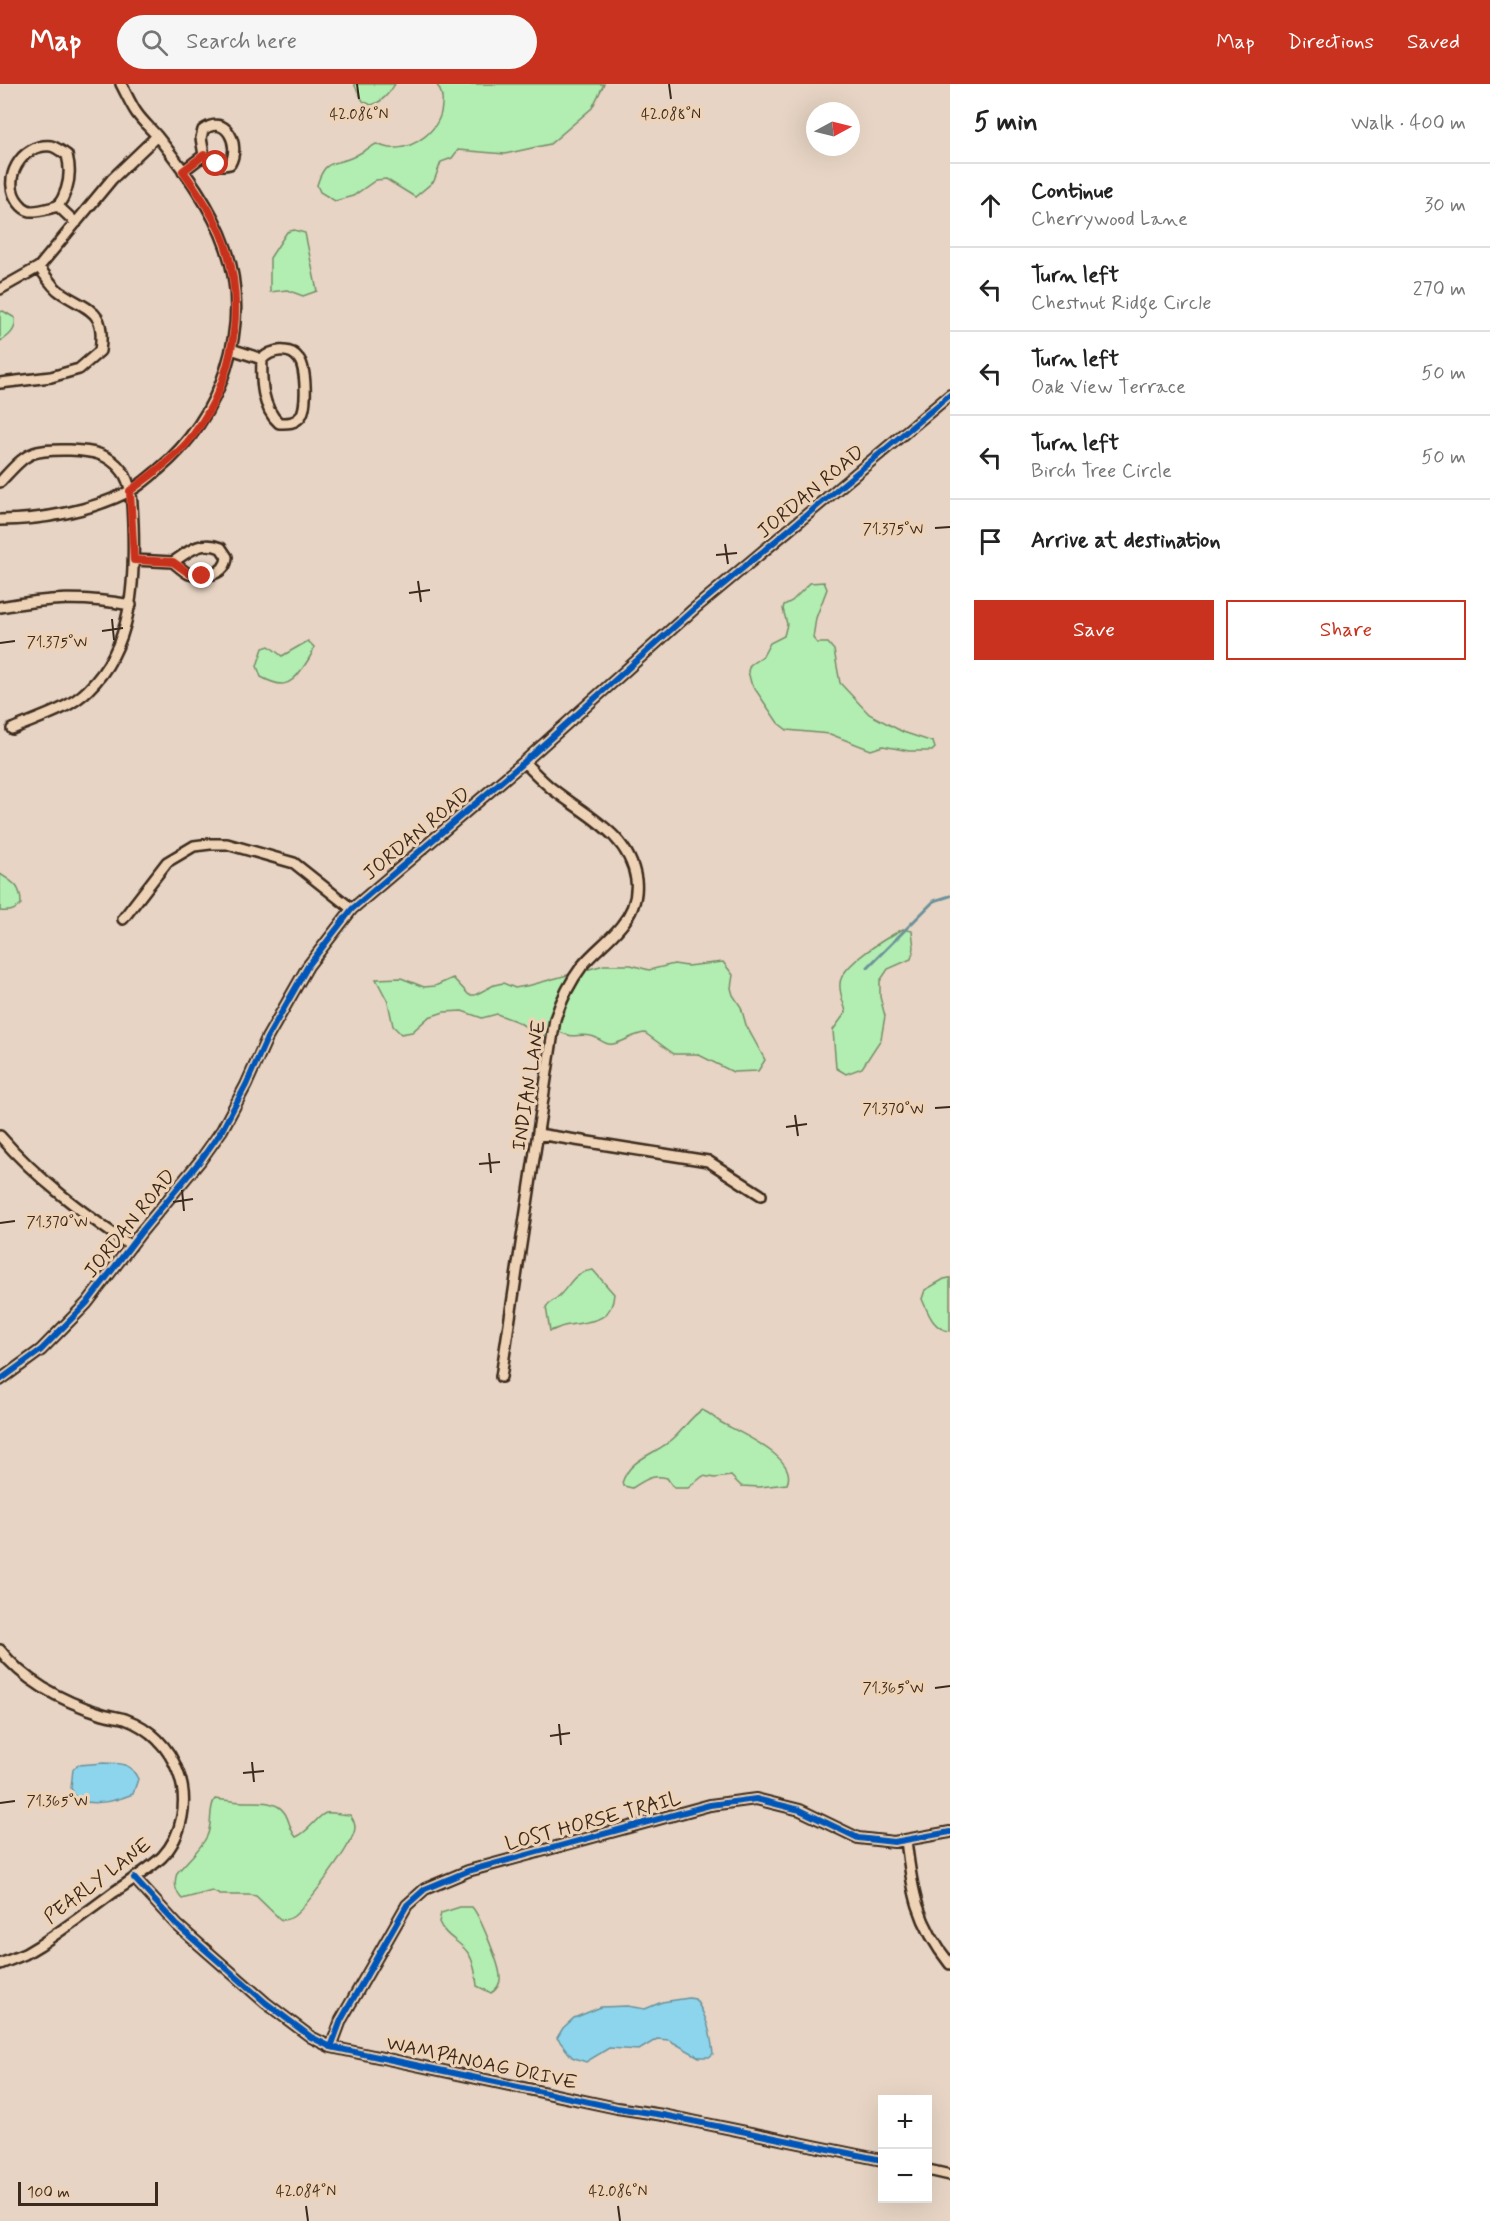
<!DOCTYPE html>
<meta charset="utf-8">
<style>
body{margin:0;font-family:Mynerve,sans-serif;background:#f6f6f6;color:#222}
.controls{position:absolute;right:18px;bottom:18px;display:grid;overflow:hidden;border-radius:0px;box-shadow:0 6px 24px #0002}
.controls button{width:54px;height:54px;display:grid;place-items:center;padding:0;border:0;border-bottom:2px solid #e0e0e0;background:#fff;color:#222;font:30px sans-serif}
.compass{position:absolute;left:806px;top:18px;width:54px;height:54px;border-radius:50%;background:#fff;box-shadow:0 6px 24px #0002;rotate:83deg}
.scale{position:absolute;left:18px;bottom:15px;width:140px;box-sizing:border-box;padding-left:6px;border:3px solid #3b2a1e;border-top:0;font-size:16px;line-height:21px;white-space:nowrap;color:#3b2a1e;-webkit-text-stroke:4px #efd3b6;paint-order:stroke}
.stop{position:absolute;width:18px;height:18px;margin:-14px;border:4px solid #c8321e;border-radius:50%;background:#fff}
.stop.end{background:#c8321e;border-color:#fff;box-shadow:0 2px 6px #0008}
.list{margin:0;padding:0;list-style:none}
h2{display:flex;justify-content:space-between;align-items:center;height:78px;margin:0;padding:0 24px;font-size:26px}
h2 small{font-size:20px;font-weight:400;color:#767676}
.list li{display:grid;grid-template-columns:39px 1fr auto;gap:18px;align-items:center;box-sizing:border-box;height:84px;padding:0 24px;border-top:2px solid #e0e0e0}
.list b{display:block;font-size:22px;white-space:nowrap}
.list p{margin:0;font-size:20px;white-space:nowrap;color:#767676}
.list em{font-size:20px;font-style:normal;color:#767676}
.actions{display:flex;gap:12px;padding:18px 24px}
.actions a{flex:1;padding:14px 0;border:2px solid #c8321e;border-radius:0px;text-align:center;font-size:21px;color:#c8321e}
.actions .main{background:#c8321e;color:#fff}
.icon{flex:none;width:33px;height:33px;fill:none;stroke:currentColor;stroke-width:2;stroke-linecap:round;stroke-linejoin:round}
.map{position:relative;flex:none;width:950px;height:2137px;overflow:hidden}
header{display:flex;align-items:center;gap:36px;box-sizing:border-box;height:84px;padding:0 30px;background:#c8321e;color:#fff}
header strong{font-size:28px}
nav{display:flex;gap:33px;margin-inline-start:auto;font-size:21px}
.search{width:420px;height:54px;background:#f6f6f6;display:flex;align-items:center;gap:15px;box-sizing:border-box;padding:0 21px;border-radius:33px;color:#767676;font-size:22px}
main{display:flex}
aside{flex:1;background:#fff}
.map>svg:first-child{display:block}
.green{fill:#b2edb1;stroke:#768c68;stroke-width:1.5}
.water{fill:#8cd5ed;stroke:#6c919a;stroke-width:1.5}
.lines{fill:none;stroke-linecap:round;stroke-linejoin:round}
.stream{stroke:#6c919a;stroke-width:3}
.minor-casing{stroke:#3b2a1e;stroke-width:14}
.minor{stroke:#efd3b6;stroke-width:9}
.cycleway-casing{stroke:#efd3b6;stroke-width:10}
.cycleway{stroke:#0057b8;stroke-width:6}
.route{stroke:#c8321e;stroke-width:8}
.ticks{fill:none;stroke:#3b2a1e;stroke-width:2}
.labels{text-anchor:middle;stroke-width:6;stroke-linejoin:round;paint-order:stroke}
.street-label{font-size:20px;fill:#3b2a1e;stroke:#efd3b6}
.ticks-label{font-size:15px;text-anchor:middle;fill:#3b2a1e;stroke:#efd3b6;stroke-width:6;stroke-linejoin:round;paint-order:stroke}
</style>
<header>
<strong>Map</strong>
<div class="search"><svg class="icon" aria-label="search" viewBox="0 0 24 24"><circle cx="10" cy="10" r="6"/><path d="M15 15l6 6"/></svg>Search here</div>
<nav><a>Map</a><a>Directions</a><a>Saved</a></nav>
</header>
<main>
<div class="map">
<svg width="950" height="2137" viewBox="0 0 950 2137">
<rect width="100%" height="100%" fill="#e7d4c4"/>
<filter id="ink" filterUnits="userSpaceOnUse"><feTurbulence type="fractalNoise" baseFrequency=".0167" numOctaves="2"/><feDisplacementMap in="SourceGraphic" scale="12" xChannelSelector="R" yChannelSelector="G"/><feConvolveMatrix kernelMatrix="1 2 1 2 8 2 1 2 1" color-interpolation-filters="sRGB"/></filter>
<g filter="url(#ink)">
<path class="green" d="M 354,0 L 395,0 C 390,9 381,19 371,21 L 363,17 Z
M 436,0 L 604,0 L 592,24 L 550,60 L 505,70 L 458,66 L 452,74 L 441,78 L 434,97 L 415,113 L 386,95 L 376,96 L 353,112 L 335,117 L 320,108 L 317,101 C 326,72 334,83 355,72 C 362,68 369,64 376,60 C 380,61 385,64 390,64 C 414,66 441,46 442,21 C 443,14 441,5 436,0 Z
M 294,146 L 305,149 L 317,207 L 303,212 L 287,206 L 270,208 L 270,174 L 287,148 Z
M 3,227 L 15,234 C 17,245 9,253 0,257 L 0,228 Z
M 824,498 L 827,505 L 816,534 L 813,554 L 817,559 L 828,559 L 834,566 L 840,599 L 869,630 L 903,648 L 933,658 L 935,664 L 932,667 L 909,667 L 883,662 L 871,666 L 830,650 L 787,646 L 778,639 L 751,599 L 748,587 L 750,581 L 763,572 L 770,559 L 784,552 L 787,540 L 783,525 L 784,521 L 792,517 L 810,499 Z
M 308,557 L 314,563 C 312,572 307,578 302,585 C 289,604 280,603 261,593 L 257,582 L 263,564 L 269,562 L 282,572 Z
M 0,790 C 14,799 21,802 21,820 C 14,827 10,828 0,827 Z
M 903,845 L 912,847 L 914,864 L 911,875 L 888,885 L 880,897 L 880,913 L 885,932 L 881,955 L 862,984 L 846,990 L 836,984 L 833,946 L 846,928 C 844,919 839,909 840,900 C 840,881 888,853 903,845 Z
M 723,878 L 733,891 L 731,904 L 733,911 L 741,923 L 746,941 L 765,976 L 758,987 L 733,988 L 697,970 L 674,970 L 645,949 C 633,950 625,958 613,960 C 604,962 599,953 591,952 C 575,949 576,956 558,947 L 541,952 L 518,938 L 497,930 L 482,934 L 462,927 L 444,928 L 429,933 L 412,948 L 401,950 L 393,942 L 388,918 L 376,895 L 401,894 L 424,903 L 435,902 L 453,894 L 469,911 L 475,911 L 494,901 L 503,899 L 515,904 L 531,901 L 604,881 L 631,881 L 649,886 L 674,880 L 687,882 Z
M 593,1186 L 614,1210 C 612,1241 586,1237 564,1242 C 559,1243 555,1246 550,1247 L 546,1223 C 550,1217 556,1216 560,1211 C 573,1198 572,1189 593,1186 Z
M 950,1194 L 950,1247 C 933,1246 928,1228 922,1215 L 925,1206 L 944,1195 Z
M 702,1326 C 710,1329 715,1335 722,1339 C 740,1349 799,1374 787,1400 L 760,1403 L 741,1402 L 731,1392 L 715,1394 L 703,1392 L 688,1404 L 674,1404 L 667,1394 C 652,1390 645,1396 632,1404 L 624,1402 L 622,1399 C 630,1373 658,1370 675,1353 C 685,1344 690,1333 702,1326 Z
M 215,1715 C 224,1716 234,1718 244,1718 C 257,1718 276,1716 284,1728 C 290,1736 289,1745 296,1753 C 309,1748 318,1731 326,1729 C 333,1728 342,1731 350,1731 C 353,1735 355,1738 355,1744 C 354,1760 307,1821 294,1832 C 290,1835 286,1836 281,1836 L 256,1812 L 250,1811 L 220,1811 L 212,1807 L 182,1815 C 175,1808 174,1798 177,1789 C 187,1777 201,1765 207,1752 C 213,1740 208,1724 215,1715 Z
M 460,1823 L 472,1823 C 480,1832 500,1881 500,1893 C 501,1900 496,1906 491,1909 L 477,1902 C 476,1892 474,1877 468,1869 C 460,1857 445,1853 439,1838 L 441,1829 Z"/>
<path class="water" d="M 104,1679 C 122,1680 130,1678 138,1695 L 133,1710 C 115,1717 96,1722 77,1716 L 71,1704 L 73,1685 L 78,1681 Z
M 689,1914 L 695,1915 C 707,1932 711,1950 713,1970 L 709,1973 L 699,1973 L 669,1956 L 657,1955 L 639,1966 L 609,1964 L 586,1978 L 572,1973 L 557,1954 L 563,1944 L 574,1934 L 601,1923 L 627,1922 L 645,1925 L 662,1918 Z"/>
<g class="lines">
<path class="stream" d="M 868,883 L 934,817 L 950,812"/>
<defs>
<path id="minor" d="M 183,87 L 204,71 L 201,54 L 203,46 C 226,29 241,61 230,80 C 219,83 212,79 204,71
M 58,122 C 49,124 39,128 30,127 C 26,126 22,123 19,119 C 0,97 21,59 51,62 C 56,63 62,68 67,71 C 72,90 69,106 58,122 L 76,139
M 0,205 L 39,183 L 112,95 L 157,52
M 231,265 L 262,275 C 261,297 262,324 279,339 C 286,339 294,340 300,333 C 308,324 306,284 299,275 C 290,262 271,266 262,275
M 0,299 L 51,293 L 79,285 L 100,267 C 106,225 90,228 60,208 C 52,203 45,191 39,183
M 0,398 C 27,369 29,365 70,366 C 91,367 109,369 122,387 C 133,401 132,423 133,440 C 135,498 133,562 88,606 C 68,626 37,634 12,645
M 0,436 C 42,436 90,427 128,408 C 139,403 149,393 158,386 C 221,334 253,243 226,164 C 212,123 184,86 157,52 C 150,44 142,37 136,28 C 130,19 126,9 121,0
M 134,476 L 173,478 C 189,467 201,456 221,464 L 227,473 C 226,491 203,495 189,490 C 183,487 178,482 173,478
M 0,523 C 49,514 82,512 131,521
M 123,835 L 167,778 L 194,762 L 210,760 L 227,760 L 294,779 L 352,825
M 538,1050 L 708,1077 L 761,1111
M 0,1052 C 38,1096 83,1129 131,1162
M 501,1293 L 555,935 C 561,917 570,898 582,882 C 593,868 609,857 621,842 C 632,829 638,814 636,796 C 630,751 587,732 555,707 C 544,699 534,688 524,678
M 0,1296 L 41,1266 L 87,1219 L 142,1147 L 200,1077 L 222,1046 L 246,1001 L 267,954 L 308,882 L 352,825 L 524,678 L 694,525 L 950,311
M 0,1566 C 25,1598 64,1618 103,1630 C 110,1632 118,1633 125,1635 C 150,1644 169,1663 178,1688 C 189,1715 183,1751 162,1773 C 148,1786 130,1797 114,1808 C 90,1826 65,1844 40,1861 L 25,1870 L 0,1880
M 906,1756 C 912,1807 917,1839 950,1880
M 134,1794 L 177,1841 L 266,1919 L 311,1953 L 331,1963 L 617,2024 L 663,2031 L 882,2076
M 331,1963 L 341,1936 L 407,1821 L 425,1805 L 468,1787 L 710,1721 L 756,1715 L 800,1726 L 858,1754 L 894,1758 L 950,1748
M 928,2086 L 950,2091"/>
</defs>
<use href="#minor" class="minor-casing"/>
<use href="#minor" class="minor"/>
<defs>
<path id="cycleway" d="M 0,1296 L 41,1266 L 87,1219 L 142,1147 L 200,1077 L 222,1046 L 246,1001 L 267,954 L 308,882 L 352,825 L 524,678 L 694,525 L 950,311
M 134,1794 L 177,1841 L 266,1919 L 311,1953 L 331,1963 L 617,2024 L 663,2031 L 882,2076
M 331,1963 L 341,1936 L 407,1821 L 425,1805 L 468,1787 L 710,1721 L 756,1715 L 800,1726 L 858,1754 L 894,1758 L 950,1748"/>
</defs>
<use href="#cycleway" class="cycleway-casing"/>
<use href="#cycleway" class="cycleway"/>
</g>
</g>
<g class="lines" filter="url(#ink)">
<path class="route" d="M 202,492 L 190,490 L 173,478 L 134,476 L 130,407 C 149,392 170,378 186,360 C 231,307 246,233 227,166 C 218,137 200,111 183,87 L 204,71 L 216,80"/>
</g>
<path class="ticks" d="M 357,0 L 359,15M 669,0 L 671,15M 935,444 L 950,443M 725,460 L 728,480M 716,471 L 737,469M 418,497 L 421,518M 409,509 L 430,506M 112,535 L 114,556M 102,547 L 123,544M 0,559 L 15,557M 935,1024 L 950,1023M 795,1031 L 798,1052M 786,1043 L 807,1040M 489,1069 L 491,1089M 479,1080 L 500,1078M 182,1106 L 184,1127M 173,1118 L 193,1115M 0,1139 L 15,1137M 935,1604 L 950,1602M 559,1640 L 561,1661M 550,1652 L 570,1649M 252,1678 L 254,1698M 243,1689 L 264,1687M 0,1719 L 15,1717M 306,2122 L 308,2137M 618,2122 L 620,2137"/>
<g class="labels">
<g class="street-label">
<text transform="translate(810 407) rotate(-40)" y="7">JORDAN ROAD</text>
<text transform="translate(416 749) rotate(-40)" y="7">JORDAN ROAD</text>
<text transform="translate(528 1001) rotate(-81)" y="7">INDIAN LANE</text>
<text transform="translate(129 1139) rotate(-51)" y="7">JORDAN ROAD</text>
<text transform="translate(593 1736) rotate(-15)" y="7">LOST HORSE TRAIL</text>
<text transform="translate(97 1796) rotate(-37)" y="7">PEARLY LANE</text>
<text transform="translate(482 1978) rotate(12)" y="7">WAMPANOAG DRIVE</text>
</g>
</g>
<g class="ticks-label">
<text x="359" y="35">42.086°N</text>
<text x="671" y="35">42.088°N</text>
<text x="893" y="450">71.375°W</text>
<text x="57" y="563">71.375°W</text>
<text x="893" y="1030">71.370°W</text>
<text x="57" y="1143">71.370°W</text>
<text x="893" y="1609">71.365°W</text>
<text x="57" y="1722">71.365°W</text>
<text x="306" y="2112">42.084°N</text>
<text x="618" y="2112">42.086°N</text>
</g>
</svg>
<div class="controls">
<button>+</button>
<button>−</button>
</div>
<svg class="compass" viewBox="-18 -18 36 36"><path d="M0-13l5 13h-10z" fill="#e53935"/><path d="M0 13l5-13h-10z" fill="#767676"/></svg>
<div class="scale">100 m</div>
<div class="stop" style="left:216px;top:80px"></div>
<div class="stop end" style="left:202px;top:492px"></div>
</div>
<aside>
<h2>5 min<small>Walk · 400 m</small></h2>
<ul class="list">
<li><svg class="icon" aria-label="ahead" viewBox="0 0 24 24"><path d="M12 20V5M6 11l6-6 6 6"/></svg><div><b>Continue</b><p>Cherrywood Lane</p></div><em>30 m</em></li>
<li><svg class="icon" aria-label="left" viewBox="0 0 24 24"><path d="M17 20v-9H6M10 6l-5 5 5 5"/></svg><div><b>Turn left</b><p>Chestnut Ridge Circle</p></div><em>270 m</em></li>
<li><svg class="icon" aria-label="left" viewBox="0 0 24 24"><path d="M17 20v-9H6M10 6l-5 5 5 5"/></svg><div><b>Turn left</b><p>Oak View Terrace</p></div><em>50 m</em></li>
<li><svg class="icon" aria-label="left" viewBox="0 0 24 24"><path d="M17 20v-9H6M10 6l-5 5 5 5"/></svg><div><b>Turn left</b><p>Birch Tree Circle</p></div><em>50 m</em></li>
<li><svg class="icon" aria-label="arrive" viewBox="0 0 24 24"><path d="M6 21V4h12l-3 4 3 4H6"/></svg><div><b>Arrive at destination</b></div></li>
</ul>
<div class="actions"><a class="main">Save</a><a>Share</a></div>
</aside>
</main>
